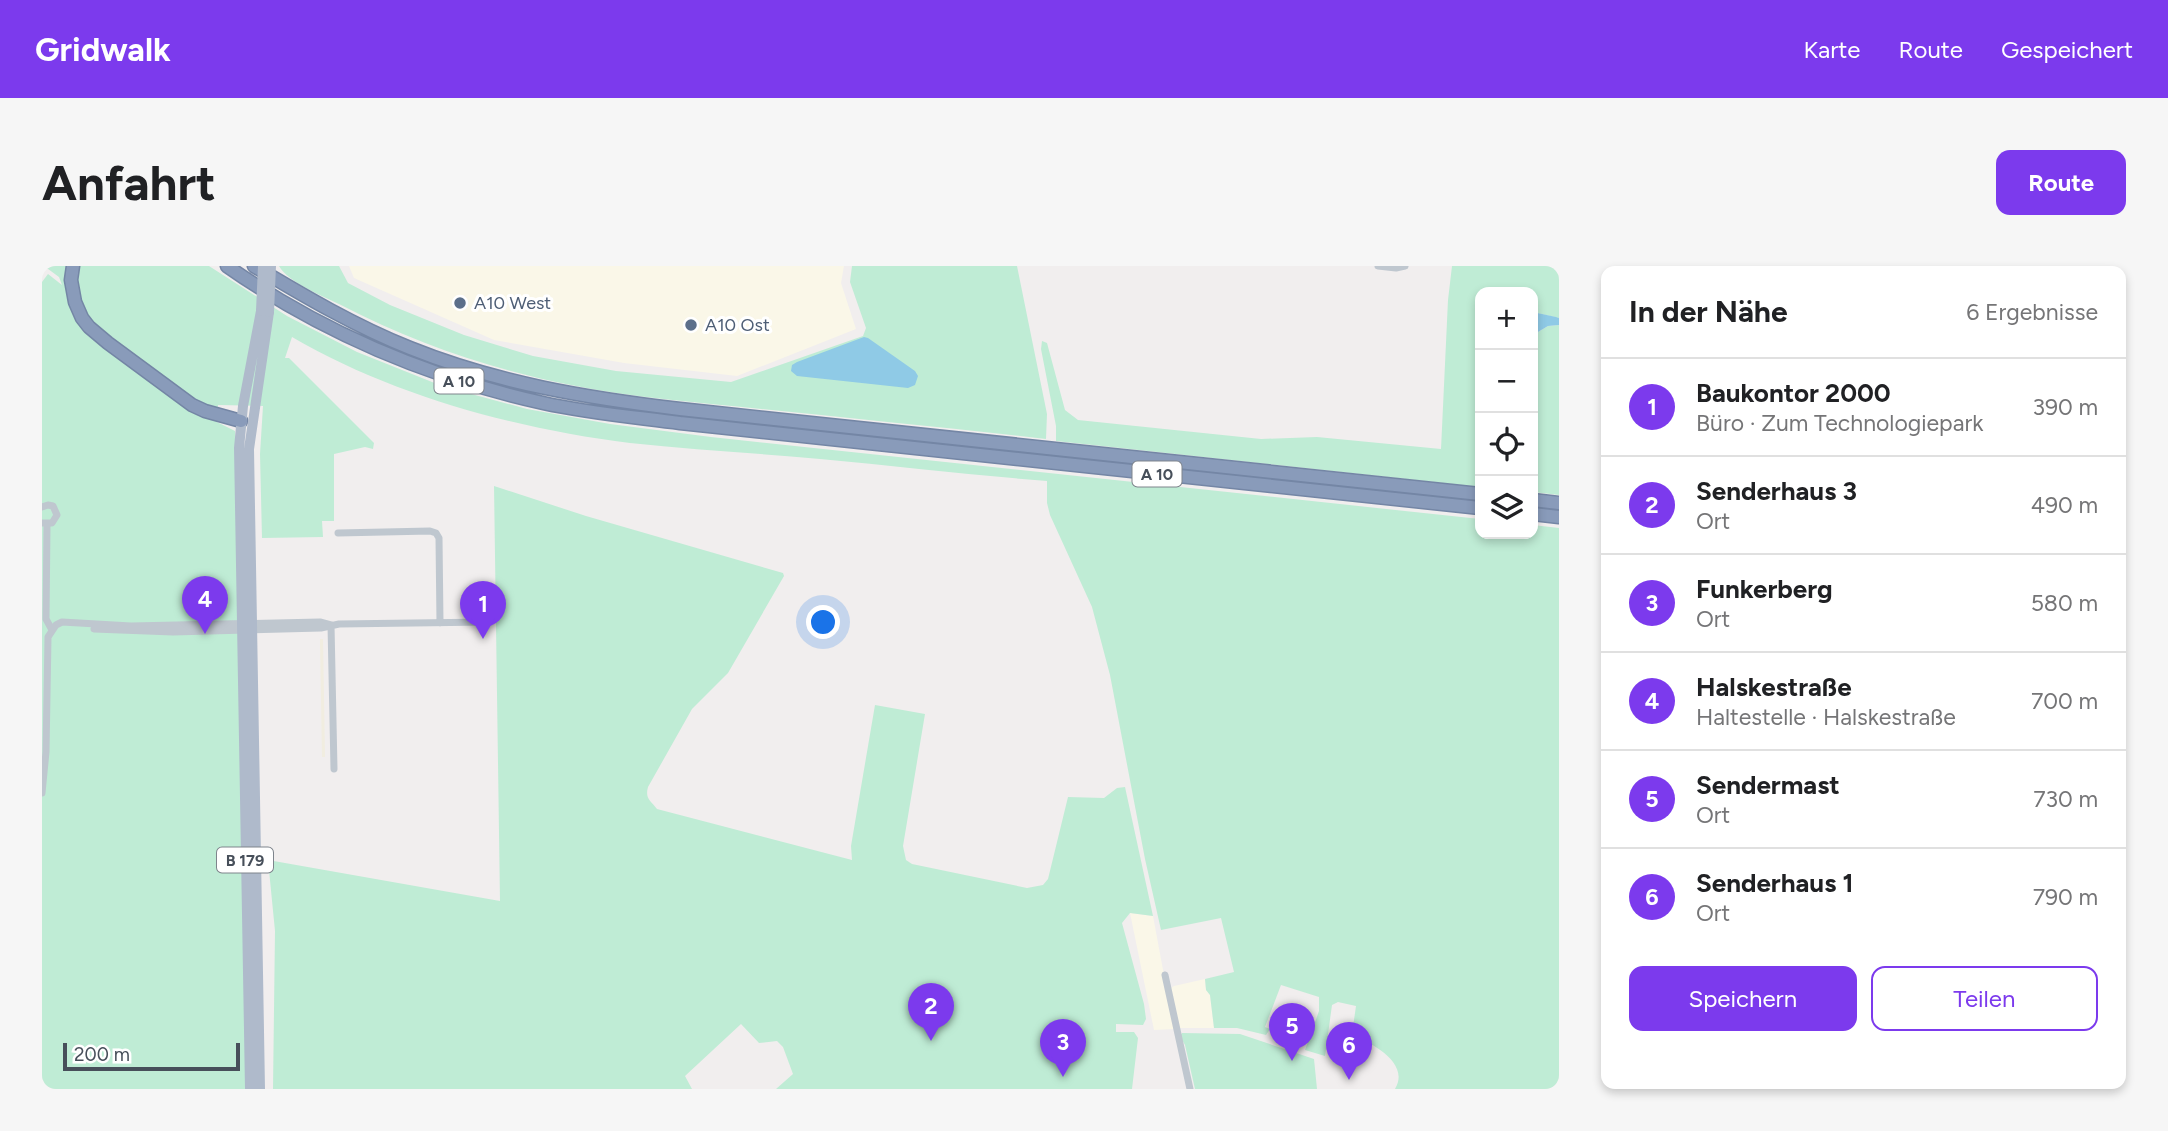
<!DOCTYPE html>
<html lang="de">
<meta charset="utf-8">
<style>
body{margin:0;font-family:Figtree,sans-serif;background:#f6f6f6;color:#202124}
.controls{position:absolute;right:21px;top:21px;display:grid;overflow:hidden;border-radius:14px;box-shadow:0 4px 10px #0003}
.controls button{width:63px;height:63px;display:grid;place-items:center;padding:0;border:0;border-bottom:2px solid #e0e0e0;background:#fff;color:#202124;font:35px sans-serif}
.scale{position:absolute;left:21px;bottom:18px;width:177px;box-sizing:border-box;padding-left:7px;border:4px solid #474f5a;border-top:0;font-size:19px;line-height:24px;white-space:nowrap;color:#474f5a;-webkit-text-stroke:5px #fff;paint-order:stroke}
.you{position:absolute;left:782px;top:357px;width:24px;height:24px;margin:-18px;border:5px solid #fff;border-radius:50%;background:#1a73e8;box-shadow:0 0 0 10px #1a73e833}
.badge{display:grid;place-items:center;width:46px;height:46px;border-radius:50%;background:#7c3aed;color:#fff;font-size:23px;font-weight:700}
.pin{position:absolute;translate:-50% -58px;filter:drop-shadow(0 2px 4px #0008)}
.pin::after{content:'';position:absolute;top:37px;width:24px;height:21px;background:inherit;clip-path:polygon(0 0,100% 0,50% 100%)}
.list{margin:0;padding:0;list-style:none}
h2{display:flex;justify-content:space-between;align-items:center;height:91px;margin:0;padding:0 28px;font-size:30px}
h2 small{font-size:23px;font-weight:400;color:#757577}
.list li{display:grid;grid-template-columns:46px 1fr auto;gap:21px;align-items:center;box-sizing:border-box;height:98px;padding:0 28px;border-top:2px solid #e0e0e0}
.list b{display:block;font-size:26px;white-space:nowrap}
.list p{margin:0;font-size:23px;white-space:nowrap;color:#757577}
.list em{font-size:23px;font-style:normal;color:#757577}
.actions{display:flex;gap:14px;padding:21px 28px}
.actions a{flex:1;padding:16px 0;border:2px solid #7c3aed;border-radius:14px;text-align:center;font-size:24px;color:#7c3aed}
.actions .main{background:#7c3aed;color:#fff}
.icon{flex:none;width:38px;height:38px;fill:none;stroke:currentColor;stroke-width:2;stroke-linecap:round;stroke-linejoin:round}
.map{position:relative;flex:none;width:1517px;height:823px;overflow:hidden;border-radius:14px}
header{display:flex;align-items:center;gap:42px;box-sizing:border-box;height:98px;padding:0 35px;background:#7c3aed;color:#fff}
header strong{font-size:33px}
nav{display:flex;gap:38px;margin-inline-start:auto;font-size:24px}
.intro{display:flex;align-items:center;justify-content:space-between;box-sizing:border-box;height:168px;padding:0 42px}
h1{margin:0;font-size:49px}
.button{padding:18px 32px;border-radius:14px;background:#7c3aed;color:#fff;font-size:24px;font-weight:700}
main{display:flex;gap:42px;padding:0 42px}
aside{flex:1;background:#fff;border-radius:14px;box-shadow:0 4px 10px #0003}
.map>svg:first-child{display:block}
.commercial{fill:#faf7e8}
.green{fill:#bfecd5}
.sand{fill:#f1ede0}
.water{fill:#8fcae6}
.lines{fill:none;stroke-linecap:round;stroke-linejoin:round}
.highway-casing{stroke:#7486a5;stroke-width:15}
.street{stroke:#bfc7cf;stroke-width:7}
.primary{stroke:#afbacb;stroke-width:10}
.highway{stroke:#899bba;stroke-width:12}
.primary-bridge{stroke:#afbacb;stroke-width:10}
.service-dot{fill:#5c6f8a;stroke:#fff;stroke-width:2.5}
.labels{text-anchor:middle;stroke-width:6;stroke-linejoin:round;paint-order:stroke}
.shield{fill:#fff;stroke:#7e848c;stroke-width:2}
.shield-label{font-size:16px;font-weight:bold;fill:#474f5a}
.service-label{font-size:18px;fill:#4e5e75;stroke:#fff;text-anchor:start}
</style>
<header>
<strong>Gridwalk</strong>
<nav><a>Karte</a><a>Route</a><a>Gespeichert</a></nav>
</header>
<div class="intro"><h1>Anfahrt</h1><a class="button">Route</a></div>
<main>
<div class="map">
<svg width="1517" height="823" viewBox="0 0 1517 823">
<rect width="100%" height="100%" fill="#f1eeee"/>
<path class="commercial" d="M 307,0 L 802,0 L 799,17 L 814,63 L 695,110 L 582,97 L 452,74 L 312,12 Z
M 1088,647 L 1111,650 L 1132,763 L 1112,764 Z
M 1163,713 L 1164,724 L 1168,729 L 1172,762 L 1136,762 L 1129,722 L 1132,720 Z"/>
<path class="green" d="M 2,0 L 167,0 L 245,50 L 315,86 L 400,120 L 485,143 L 568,158 L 669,171 L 1438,253 L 1438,268 L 1491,268 L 1491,259 L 1517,262 L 1517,823 L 1353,823 C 1369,796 1328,777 1310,768 L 1314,740 L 1296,736 L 1290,739 L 1283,790 L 1263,784 L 1277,745 L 1277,731 L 1239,719 L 1223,761 L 1228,763 L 1224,769 L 1195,762 L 1172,762 L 1168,729 L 1164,724 L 1163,713 L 1192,706 L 1179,652 L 1119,664 L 1103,593 L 1068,409 L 1050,341 L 1008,249 L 1005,237 L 1005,215 C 929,209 854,200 778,193 C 715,187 651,184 588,177 C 474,163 349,129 250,71 L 243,92 L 247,92 L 332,177 L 331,183 L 323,181 L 292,188 L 292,255 L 280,255 L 281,271 L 220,272 L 218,188 L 221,140 L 176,139 L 175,156 L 193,165 L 204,823 L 0,823 L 0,16 L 6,8 L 20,19 L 17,11 Z
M 237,0 L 297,0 L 306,17 L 348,39 L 422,69 L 491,90 L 574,105 L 689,116 L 821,70 L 824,62 L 808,16 L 810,0 L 975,0 L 1005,148 L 1004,173 C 909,162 814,153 719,143 C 656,136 591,132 529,119 C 448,103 372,77 299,39 C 281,30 247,17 237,0 Z
M 1410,0 L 1517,0 L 1517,52 L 1491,46 L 1491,26 L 1438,26 L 1438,221 L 1014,175 L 1014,160 L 999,83 L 1000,75 L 1005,77 L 1023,144 L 1036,154 L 1219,173 L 1275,171 L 1399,183 L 1406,34 Z
M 1517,59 L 1517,229 L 1491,226 L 1491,69 L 1506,60 Z
M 452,220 L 544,250 L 741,307 L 742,310 L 686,407 L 650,443 L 606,521 C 603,533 608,534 615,543 L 810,594 L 809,580 L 833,439 L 883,448 L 861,580 L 864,594 L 870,598 L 985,622 L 1001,619 L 1006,613 L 1026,531 L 1062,532 L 1075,522 L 1083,521 L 1111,650 L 1088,647 L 1080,657 L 1102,738 L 1104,753 L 1101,759 L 1074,758 L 1074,766 L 1092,766 L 1096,772 L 1090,823 L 734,823 L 751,808 L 741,781 L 735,775 L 717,777 L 699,758 L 643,810 L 650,823 L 231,823 L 233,665 L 226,594 L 458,635 Z
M 1140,767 L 1198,768 L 1272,793 L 1275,823 L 1153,823 L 1143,779 L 1138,770 Z"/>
<path class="sand" d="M 278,373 L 281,373 L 283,491 L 280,491 Z"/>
<path class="water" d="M 1491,46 L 1514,51 L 1517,52 L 1517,59 L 1506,60 L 1491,69 Z
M 822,71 L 826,72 L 873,105 L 876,110 L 873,119 L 866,122 L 755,110 L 749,105 L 750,99 L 755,96 Z"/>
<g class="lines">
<defs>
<path id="highway" d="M 31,0 L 29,14 L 33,36 L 40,52 L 47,61 L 66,77 L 150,139 L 163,145 L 199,155
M 185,0 C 279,66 388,112 501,137 C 546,147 592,151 638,157 L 1438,242
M 212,0 C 262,30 313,60 368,82 C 455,117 545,132 638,143 L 1438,228
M 1491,234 L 1517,237
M 1491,248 L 1517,251"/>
</defs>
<use href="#highway" class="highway-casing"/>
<path class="street" d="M 1336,0 L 1354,2 L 1363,0
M 0,241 L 6,239 L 11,240 L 15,249 L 10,257 L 0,257
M 5,259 L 4,353 L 10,364
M 296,267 L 388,265 L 394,267 L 397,272 L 398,357
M 289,359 L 292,503
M 52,363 L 131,366 L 279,362 L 297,358 L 445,356
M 0,527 L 4,486 L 6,371 L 14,359 L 20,356 L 89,360 L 278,356 L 289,359
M 1123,709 L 1148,823"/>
<path class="primary" d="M 208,823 L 197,182 L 201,140 L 219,45
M 218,823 L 207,183 L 227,46"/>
<use href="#highway" class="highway"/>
<path class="primary-bridge" d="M 219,45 L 221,0
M 227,46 L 229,0"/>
</g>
<g class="service-dot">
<circle cx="418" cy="37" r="7"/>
<circle cx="649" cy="59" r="7"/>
</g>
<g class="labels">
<g class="shield">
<rect x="392.5" y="102.5" width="49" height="25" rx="5"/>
<rect x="1090.5" y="195.5" width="49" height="25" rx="5"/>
<rect x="175" y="581.5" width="56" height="25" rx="5"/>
</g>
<g class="shield-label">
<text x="417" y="121">A 10</text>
<text x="1115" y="214">A 10</text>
<text x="203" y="600">B 179</text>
</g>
<g class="service-label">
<text x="432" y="43">A10 West</text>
<text x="663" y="65">A10 Ost</text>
</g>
</g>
</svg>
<div class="controls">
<button>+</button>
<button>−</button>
<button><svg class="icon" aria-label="locate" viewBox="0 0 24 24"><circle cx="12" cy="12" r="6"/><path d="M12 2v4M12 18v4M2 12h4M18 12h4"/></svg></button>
<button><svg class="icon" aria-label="layers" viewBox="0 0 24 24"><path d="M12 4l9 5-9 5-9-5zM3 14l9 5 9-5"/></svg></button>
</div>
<div class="scale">200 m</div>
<div class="you"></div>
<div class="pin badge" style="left:441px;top:373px">1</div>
<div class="pin badge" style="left:889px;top:775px">2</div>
<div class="pin badge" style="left:1021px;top:811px">3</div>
<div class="pin badge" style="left:163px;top:368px">4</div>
<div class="pin badge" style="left:1250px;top:795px">5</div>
<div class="pin badge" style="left:1307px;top:814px">6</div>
</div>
<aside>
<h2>In der Nähe<small>6 Ergebnisse</small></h2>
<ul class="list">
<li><span class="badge">1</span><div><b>Baukontor 2000</b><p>Büro · Zum Technologiepark</p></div><em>390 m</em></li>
<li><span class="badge">2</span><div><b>Senderhaus 3</b><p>Ort</p></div><em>490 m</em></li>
<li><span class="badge">3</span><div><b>Funkerberg</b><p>Ort</p></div><em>580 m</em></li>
<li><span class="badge">4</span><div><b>Halskestraße</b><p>Haltestelle · Halskestraße</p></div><em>700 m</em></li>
<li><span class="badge">5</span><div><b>Sendermast</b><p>Ort</p></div><em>730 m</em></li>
<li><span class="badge">6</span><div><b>Senderhaus 1</b><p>Ort</p></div><em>790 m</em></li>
</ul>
<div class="actions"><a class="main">Speichern</a><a>Teilen</a></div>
</aside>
</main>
